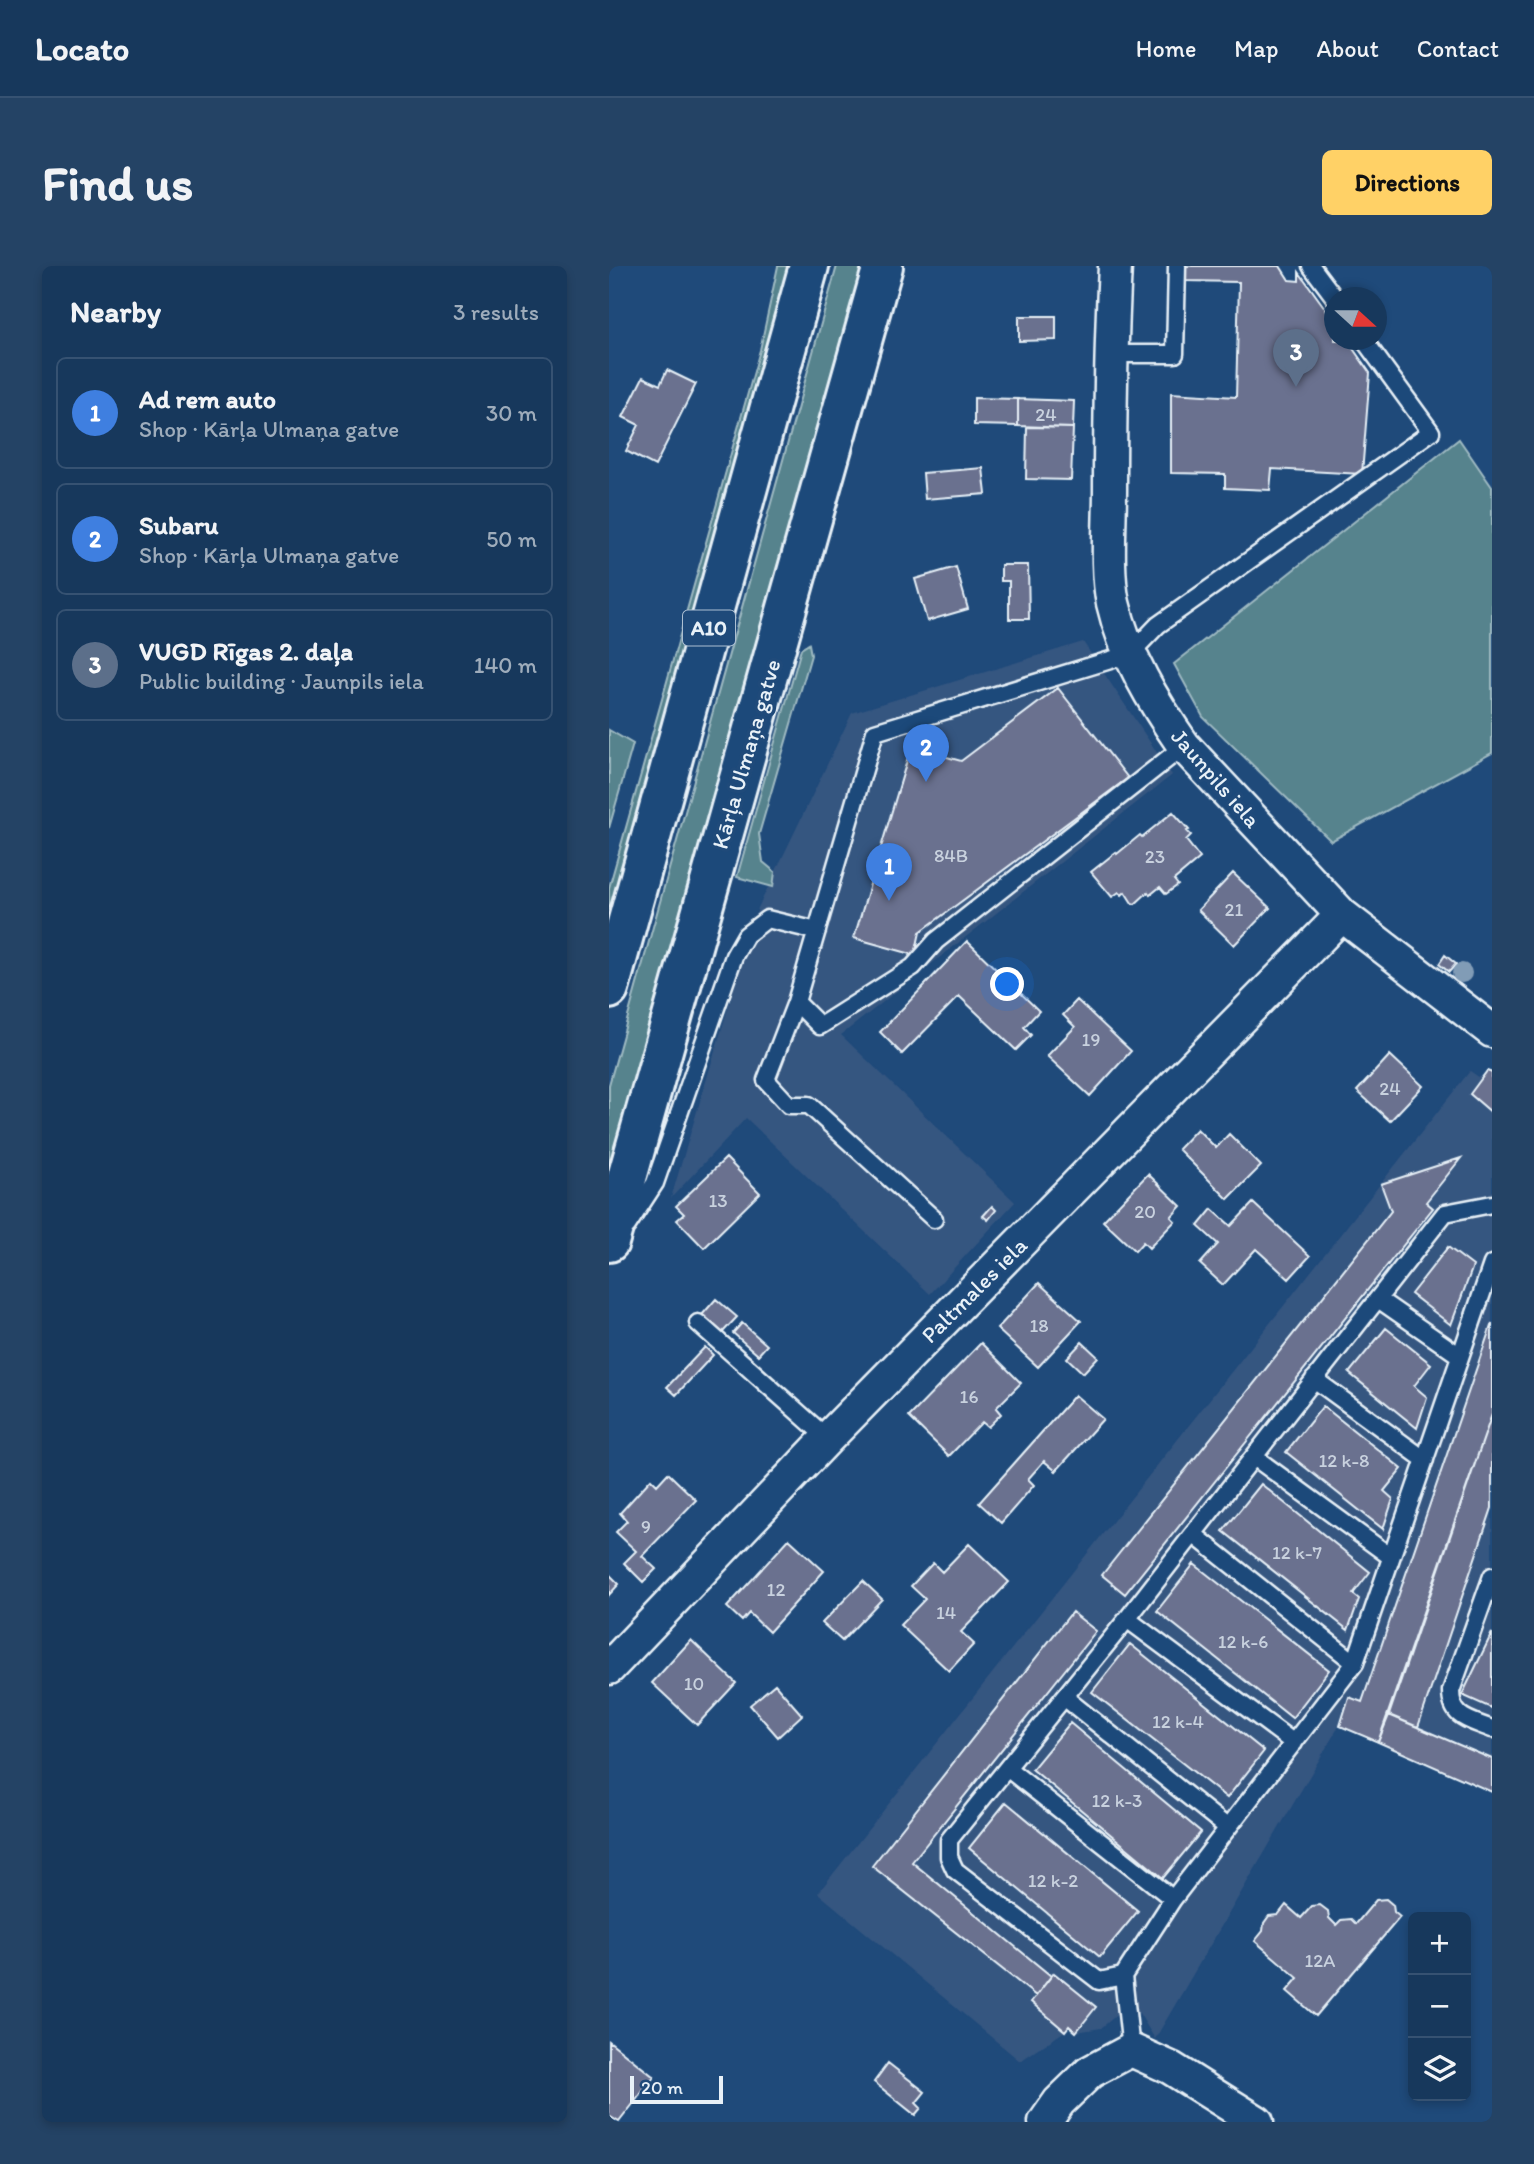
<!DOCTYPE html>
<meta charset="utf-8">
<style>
body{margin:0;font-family:Itim,sans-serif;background:#244365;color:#f1f3f6}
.controls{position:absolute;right:21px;bottom:21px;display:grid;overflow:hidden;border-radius:10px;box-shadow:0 4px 10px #0003}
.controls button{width:63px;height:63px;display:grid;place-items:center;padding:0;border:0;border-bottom:2px solid #365272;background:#17385c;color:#f1f3f6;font:35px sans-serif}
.compass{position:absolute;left:715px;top:21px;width:63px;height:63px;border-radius:50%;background:#17385c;box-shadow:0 4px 10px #0003;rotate:111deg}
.scale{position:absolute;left:21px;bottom:18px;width:93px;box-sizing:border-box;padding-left:7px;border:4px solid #e8f1f8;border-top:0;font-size:19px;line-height:24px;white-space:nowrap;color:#e8f1f8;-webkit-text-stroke:5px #1f4a7a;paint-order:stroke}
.you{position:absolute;left:399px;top:719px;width:24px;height:24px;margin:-18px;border:5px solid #fff;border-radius:50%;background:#1a73e8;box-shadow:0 0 0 10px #1a73e833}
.badge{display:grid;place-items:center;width:46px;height:46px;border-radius:50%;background:#ffd166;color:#fff;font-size:23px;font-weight:700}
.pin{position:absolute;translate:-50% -58px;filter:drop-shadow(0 2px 4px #0008)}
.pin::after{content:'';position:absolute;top:37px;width:24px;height:21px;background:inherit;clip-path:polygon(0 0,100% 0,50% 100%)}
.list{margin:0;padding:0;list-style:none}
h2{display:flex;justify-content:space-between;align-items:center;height:91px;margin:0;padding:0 28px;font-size:30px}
h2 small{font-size:23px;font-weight:400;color:#9eacbb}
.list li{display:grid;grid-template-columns:46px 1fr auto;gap:21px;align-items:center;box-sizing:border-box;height:112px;margin:0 14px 14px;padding:0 14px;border:2px solid #365272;border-radius:10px}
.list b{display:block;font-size:26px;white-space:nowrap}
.list p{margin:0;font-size:23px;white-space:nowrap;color:#9eacbb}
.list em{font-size:23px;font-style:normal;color:#9eacbb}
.icon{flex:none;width:38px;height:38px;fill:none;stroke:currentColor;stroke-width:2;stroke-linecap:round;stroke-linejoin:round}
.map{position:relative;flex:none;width:883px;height:1856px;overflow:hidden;border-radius:10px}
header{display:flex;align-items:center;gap:42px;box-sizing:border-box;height:98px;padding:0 35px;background:#17385c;border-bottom:2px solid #365272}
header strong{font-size:33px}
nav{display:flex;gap:38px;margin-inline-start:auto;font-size:24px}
.intro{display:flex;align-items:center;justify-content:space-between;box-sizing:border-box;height:168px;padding:0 42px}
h1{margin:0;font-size:49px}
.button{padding:18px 32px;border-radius:10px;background:#ffd166;color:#111;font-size:24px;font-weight:700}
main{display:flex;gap:42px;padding:0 42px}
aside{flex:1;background:#17385c;border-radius:10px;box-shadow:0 4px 10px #0003}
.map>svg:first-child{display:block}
.built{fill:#365680}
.green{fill:#56838d;stroke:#9fbac2;stroke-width:2}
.building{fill:#6a718f;stroke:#e8f1f8;stroke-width:2}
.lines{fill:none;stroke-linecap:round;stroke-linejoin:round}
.lane-casing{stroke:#e8f1f8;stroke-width:21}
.street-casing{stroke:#e8f1f8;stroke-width:37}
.highway-casing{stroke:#e8f1f8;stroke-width:44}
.lane{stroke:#1f4a7a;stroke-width:16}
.street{stroke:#1f4a7a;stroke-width:32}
.highway{stroke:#1f4a7a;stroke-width:38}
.tree{fill:#819cb6}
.labels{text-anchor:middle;stroke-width:7;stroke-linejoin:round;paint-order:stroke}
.number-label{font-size:19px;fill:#c8d1de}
.shield{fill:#1f4a7a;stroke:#acbfd2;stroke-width:2}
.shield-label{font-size:21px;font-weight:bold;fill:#e8f1f8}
.street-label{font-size:23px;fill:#e8f1f8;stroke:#1f4a7a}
</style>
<header>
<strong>Locato</strong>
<nav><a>Home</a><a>Map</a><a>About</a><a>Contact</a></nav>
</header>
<div class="intro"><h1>Find us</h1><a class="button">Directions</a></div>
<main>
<aside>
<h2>Nearby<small>3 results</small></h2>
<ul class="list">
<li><span class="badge" style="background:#3f7fe0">1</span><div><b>Ad rem auto</b><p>Shop · Kārļa Ulmaņa gatve</p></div><em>30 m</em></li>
<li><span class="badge" style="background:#3f7fe0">2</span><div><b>Subaru</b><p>Shop · Kārļa Ulmaņa gatve</p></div><em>50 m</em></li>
<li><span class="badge" style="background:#5c6f8a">3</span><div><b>VUGD Rīgas 2. daļa</b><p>Public building · Jaunpils iela</p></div><em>140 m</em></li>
</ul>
</aside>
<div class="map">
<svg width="883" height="1856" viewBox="0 0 883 1856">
<rect width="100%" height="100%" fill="#1f4a7a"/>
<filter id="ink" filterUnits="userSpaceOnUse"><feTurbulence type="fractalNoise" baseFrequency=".0143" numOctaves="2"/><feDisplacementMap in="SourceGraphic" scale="14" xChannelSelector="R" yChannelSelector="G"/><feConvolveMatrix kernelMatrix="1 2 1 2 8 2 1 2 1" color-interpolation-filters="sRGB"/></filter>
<g filter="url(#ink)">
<path class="built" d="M 474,376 L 563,509 L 232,769 L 406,936 L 321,1028 L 137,852 L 62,932 L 149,642 L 243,447 Z
M 861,805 L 871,812 L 878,805 L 883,807 L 883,1526 L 730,1460 L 546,1773 L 530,1747 L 510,1747 L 492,1762 L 467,1766 L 460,1760 L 456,1765 L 411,1795 L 209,1627 Z"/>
<path class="green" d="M 169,0 L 183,0 L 0,665 L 0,622 L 151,84 Z
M 228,0 L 255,0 L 0,907 L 0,819 Z
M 850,173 L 883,221 L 883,487 L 722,575 L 594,451 L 565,398 Z
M 200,378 L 202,389 L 150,568 L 154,596 L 166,606 L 164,621 L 128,611 L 192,383 Z
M 0,464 L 24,478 L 0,562 Z"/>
<path class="building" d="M 577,0 L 671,0 L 680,14 L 690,15 L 690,6 L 726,56 L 726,74 L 738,74 L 761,107 L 753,208 L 663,203 L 661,224 L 616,222 L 616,208 L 562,207 L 562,127 L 627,131 L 630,16 L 577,15 Z
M 410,50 L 447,50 L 447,74 L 410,75 Z
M 58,104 L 87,118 L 46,200 L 17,185 L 30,159 L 14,151 L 34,111 L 51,119 Z
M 365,132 L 409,133 L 409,160 L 365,159 Z
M 409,133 L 465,135 L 464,162 L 409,160 Z
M 418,161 L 464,162 L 462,214 L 417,213 Z
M 374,202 L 377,228 L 316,233 L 314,207 Z
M 392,299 L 419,299 L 420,353 L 400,353 L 400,315 L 392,315 Z
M 347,301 L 359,343 L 318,355 L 306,313 Z
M 449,422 L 519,512 L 311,666 L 306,689 L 245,672 L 302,481 L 352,495 Z
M 564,546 L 580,564 L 578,565 L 582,569 L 577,574 L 591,592 L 565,614 L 569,619 L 557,628 L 551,621 L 541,629 L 539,626 L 526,638 L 523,637 L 516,626 L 513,629 L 510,626 L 503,631 L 482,606 L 507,586 L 508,588 L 531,569 L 533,571 Z
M 624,607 L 661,642 L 625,679 L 589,644 Z
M 358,675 L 430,745 L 415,761 L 422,769 L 407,784 L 350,730 L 293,788 L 271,766 Z
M 836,689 L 847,698 L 840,706 L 830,698 Z
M 468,734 L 522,785 L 481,830 L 438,790 L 466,761 L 454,749 Z
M 781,789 L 814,820 L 781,855 L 748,825 Z
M 878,805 L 883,807 L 883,847 L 861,828 Z
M 588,863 L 607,882 L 620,868 L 652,900 L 619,933 L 569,883 Z
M 117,892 L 151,927 L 95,982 L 68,954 L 75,948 L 67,940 Z
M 852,892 L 817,936 L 824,942 L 516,1328 L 493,1309 L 782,945 L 772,918 Z
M 539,908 L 572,940 L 562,951 L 566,955 L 540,982 L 534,976 L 526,985 L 494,955 Z
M 644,937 L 701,990 L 680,1013 L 647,983 L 614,1019 L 591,998 L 609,978 L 589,960 L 603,943 L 622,960 Z
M 383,940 L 387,944 L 379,954 L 374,950 Z
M 839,981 L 864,1000 L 842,1059 L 802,1028 Z
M 430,1017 L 472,1055 L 429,1101 L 388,1063 Z
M 107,1033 L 128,1051 L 113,1067 L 93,1049 Z
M 133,1057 L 158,1079 L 149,1089 L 124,1067 Z
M 883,1057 L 883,1148 L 769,1476 L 731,1460 L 740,1431 L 753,1436 Z
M 777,1062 L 822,1098 L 805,1120 L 818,1131 L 808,1162 L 740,1107 Z
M 473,1076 L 489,1091 L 474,1107 L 458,1092 Z
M 372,1077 L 412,1117 L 387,1142 L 392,1148 L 379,1161 L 373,1156 L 340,1190 L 300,1151 Z
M 96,1081 L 104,1089 L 67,1129 L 58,1121 Z
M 466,1129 L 494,1153 L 447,1205 L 435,1195 L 419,1213 L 425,1219 L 392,1257 L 370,1237 Z
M 714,1140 L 793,1203 L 775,1225 L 784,1233 L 774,1263 L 677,1186 Z
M 883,1148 L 883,1242 L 809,1461 L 780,1449 Z
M 59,1207 L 87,1234 L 33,1290 L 47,1303 L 34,1316 L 15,1297 L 27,1285 L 7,1266 L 18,1255 L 11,1247 L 42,1213 L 48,1219 Z
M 652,1218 L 761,1306 L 744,1328 L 750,1333 L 739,1364 L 614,1265 Z
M 180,1273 L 215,1305 L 160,1366 L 140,1347 L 133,1355 L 118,1341 Z
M 360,1278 L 400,1316 L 352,1366 L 365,1378 L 340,1405 L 291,1359 L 316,1333 L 302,1320 L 324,1297 L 333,1306 Z
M 585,1298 L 720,1404 L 683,1452 L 548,1345 Z
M 0,1308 L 10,1318 L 0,1329 Z
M 254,1315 L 273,1333 L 233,1375 L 213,1357 Z
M 463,1346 L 487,1365 L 303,1596 L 442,1710 L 427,1730 L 263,1600 Z
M 883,1367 L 883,1439 L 882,1442 L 853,1429 Z
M 82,1374 L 127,1417 L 88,1459 L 43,1417 Z
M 521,1378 L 655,1485 L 618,1532 L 483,1426 Z
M 166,1418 L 193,1449 L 169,1471 L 141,1439 Z
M 780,1449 L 883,1493 L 883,1526 L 769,1476 Z
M 461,1457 L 592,1566 L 554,1612 L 423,1503 Z
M 397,1536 L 529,1645 L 491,1691 L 360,1582 Z
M 777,1633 L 784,1639 L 785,1646 L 791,1651 L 707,1750 L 678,1725 L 689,1712 L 646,1675 L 654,1665 L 655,1657 L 660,1650 L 669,1649 L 677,1639 L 692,1652 L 703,1640 L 711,1639 L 719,1645 L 720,1652 L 727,1659 L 732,1654 L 742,1653 L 747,1658 L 767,1634 Z
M 445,1707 L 487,1741 L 467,1766 L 460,1760 L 456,1765 L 422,1736 Z
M 0,1775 L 45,1811 L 10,1856 L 0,1850 Z
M 279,1797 L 316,1826 L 307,1837 L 312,1842 L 306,1849 L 265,1816 Z"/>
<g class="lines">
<defs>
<path id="lane" d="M 702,0 L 726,32
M 502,88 L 566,88 L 568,0
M 575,480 L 327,675 L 304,701 L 211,760 L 187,736 L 266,466 L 521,388 L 549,359 L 822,166 L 755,74
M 187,736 L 157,814 L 180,839 L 200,839 L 325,953
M 18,960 L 46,917 L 125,690 L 137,669 L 158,653 L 208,665
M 769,1033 L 851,1090
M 89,1057 L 208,1163
M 705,1113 L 816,1194
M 645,1191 L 782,1291
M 584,1268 L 518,1353 L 340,1574 L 340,1591 L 346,1604 L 490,1715 L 514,1710 L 564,1633 L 746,1397 L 883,998
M 883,1310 L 842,1425 C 842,1453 861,1454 883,1463
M 518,1353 L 685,1477
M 746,1397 L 584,1268 L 836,947 L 883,938
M 455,1431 L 619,1562
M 398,1502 L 564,1633
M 514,1710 L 522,1784"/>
<path id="street" d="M 506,0 C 502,75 501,150 501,225 C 501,258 497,305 504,337 C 516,389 545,437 575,480 L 733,649 L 883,765
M 0,1402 L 218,1173 L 733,649
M 436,1856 L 450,1836 L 481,1806 L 522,1784 L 562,1802 L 648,1856"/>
<path id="highway" d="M 0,723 L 200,0
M 0,976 L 274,0"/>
</defs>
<use href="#lane" class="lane-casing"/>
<use href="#street" class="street-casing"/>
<use href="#highway" class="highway-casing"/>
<use href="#lane" class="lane"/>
<use href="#street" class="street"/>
<use href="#highway" class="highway"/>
</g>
<circle class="tree" cx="853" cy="707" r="10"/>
</g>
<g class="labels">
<g class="number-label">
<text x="437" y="155">24</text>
<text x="342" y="596">84B</text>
<text x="546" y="597">23</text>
<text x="625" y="650">21</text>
<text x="482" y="780">19</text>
<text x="781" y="829">24</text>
<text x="109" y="941">13</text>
<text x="536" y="952">20</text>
<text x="430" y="1066">18</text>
<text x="360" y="1137">16</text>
<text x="735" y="1201">12 k-8</text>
<text x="37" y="1267">9</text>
<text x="688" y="1293">12 k-7</text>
<text x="167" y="1330">12</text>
<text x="337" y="1353">14</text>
<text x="634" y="1382">12 k-6</text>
<text x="85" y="1424">10</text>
<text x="569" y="1462">12 k-4</text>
<text x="508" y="1541">12 k-3</text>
<text x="444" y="1621">12 k-2</text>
<text x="711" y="1701">12A</text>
</g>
<rect class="shield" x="74" y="344.5" width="52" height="35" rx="5"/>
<g class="shield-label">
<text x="100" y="369">A10</text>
</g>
<g class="street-label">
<text transform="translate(137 488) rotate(-74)" y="8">Kārļa Ulmaņa gatve</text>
<text transform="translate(607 512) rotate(49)" y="8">Jaunpils iela</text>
<text transform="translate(365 1024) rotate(-45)" y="8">Paltmales iela</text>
</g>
</g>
</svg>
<div class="controls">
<button>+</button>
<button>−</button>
<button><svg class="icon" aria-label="layers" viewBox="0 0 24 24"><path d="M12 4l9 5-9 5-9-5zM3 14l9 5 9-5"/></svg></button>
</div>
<svg class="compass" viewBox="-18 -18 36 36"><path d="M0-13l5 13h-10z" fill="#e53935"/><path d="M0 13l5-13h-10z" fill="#9eacbb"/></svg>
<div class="scale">20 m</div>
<div class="you"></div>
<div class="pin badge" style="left:280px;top:635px;background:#3f7fe0">1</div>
<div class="pin badge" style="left:317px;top:516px;background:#3f7fe0">2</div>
<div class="pin badge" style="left:687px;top:121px;background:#5c6f8a">3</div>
</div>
</main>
